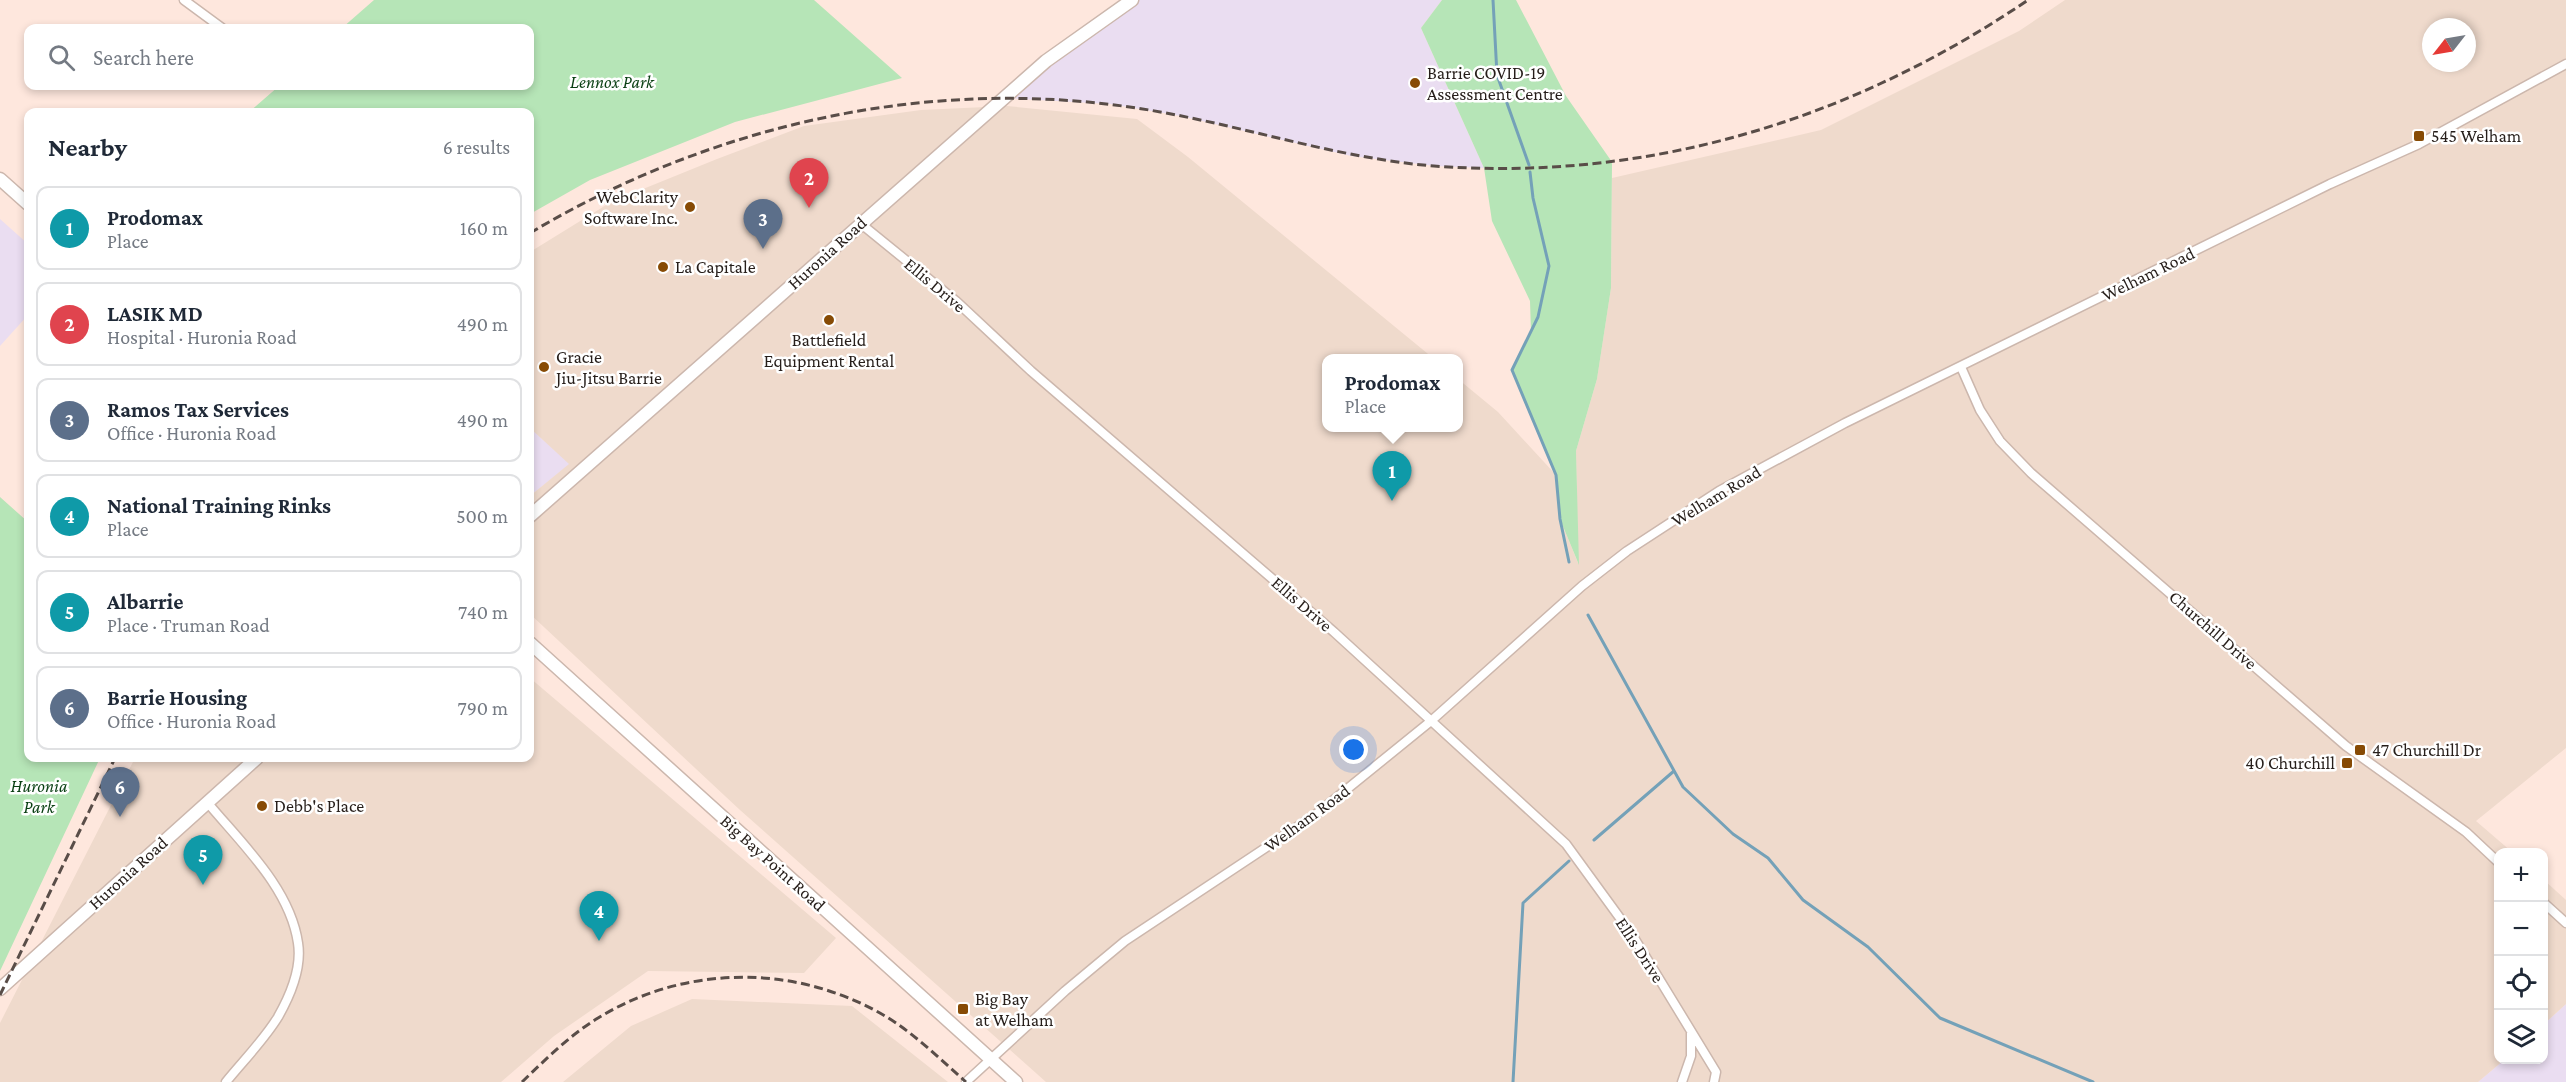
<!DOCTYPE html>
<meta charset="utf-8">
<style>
body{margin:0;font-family:"Crimson Pro",serif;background:#f6f6f7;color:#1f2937}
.controls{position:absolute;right:18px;bottom:18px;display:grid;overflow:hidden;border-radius:12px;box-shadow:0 3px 9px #0003}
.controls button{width:54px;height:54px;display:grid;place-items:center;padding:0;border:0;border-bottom:2px solid #e0e1e3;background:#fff;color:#1f2937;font:30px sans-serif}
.compass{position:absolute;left:2422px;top:18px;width:54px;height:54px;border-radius:50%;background:#fff;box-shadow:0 3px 9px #0003;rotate:239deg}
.you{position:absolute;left:1354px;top:750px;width:21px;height:21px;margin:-15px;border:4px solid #fff;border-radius:50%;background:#1a73e8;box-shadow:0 0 0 9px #1a73e833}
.badge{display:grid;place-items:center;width:39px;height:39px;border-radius:50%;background:#b45309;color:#fff;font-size:20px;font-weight:700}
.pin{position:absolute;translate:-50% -50px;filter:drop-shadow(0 2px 3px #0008)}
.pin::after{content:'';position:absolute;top:32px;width:21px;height:18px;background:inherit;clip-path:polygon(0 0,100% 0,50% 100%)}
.popup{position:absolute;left:1322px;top:354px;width:141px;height:78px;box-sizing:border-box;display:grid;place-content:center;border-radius:12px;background:#fff;filter:drop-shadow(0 2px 4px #0005);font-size:20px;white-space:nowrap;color:#747a83}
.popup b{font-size:22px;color:#1f2937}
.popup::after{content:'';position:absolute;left:50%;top:100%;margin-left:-12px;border:12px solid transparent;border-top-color:#fff}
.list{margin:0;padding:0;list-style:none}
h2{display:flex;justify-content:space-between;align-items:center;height:78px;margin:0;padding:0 24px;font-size:26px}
h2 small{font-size:20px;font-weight:400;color:#747a83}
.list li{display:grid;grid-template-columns:39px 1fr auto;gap:18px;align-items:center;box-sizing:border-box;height:84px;margin:0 12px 12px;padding:0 12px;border:2px solid #e0e1e3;border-radius:12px}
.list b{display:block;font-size:22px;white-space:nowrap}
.list p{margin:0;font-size:20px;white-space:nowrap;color:#747a83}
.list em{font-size:20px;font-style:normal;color:#747a83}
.icon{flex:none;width:33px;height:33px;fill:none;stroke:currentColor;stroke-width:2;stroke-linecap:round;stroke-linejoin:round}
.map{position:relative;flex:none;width:2566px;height:1082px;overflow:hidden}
.search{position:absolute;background:#fff;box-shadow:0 3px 9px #0003;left:24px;top:24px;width:510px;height:66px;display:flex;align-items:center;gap:15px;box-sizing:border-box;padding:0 21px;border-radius:12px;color:#747a83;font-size:22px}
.panel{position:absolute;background:#fff;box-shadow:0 3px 9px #0003;left:24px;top:108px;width:510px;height:654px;border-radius:12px}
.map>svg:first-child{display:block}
.commercial{fill:#eaddf1}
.industrial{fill:#efdacc;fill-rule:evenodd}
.green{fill:#b6e5b7}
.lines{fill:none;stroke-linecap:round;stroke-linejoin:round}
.stream{stroke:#74a1b8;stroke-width:3}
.street-casing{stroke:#ccb7ad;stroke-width:11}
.secondary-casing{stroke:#ccb7ad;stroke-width:15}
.street{stroke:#fff;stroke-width:8}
.secondary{stroke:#fff;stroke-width:12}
.rail{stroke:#594d48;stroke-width:3;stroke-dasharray:9 4.5;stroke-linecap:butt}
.poi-dot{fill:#874b05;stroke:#fff;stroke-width:2}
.labels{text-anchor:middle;stroke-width:5;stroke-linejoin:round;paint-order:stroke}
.poi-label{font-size:18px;fill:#261e1a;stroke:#fff;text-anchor:start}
.park-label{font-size:18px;font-style:italic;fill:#093f12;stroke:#fff}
.street-label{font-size:18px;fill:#261e1a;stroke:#fff}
</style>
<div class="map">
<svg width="2566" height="1082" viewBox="0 0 2566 1082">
<rect width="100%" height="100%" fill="#fee7dd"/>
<path class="commercial" d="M 1132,0 L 1442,0 L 1421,28 L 1484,168 L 1435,166 L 1351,156 L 1181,116 L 1110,104 L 1003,98 Z
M 0,219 L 28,244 L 28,315 L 0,346 Z
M 530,428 L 570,464 L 530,496 Z
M 2566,1004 L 2566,1082 L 2478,1082 L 2504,1060 L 2544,1060 L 2544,1024 Z"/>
<path class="industrial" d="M 2065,0 L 2566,0 L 2566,748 L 2476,821 L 2512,852 L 2498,852 L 2498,1060 L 2504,1060 L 2478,1082 L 1046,1082 L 740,810 L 530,614 L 530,496 L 569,464 L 530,428 L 530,252 L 611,202 L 717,159 L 804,126 L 921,110 L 1007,106 L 1137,119 L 1188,157 L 1433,358 L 1326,358 L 1326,428 L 1458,428 L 1458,379 L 1498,412 L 1556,475 L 1560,519 L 1578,563 L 1576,451 L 1597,379 L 1611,288 L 1612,178 L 1821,130 L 2019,31 ZM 2431,27 L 2467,27 L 2467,63 L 2431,63 Z
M 530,678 L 836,938 L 804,973 L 648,971 L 554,1036 L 501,1082 L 0,1082 L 0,1023 L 135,758 L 530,758 Z
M 2544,880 L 2566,900 L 2566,1004 L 2544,1024 Z
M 692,999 L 852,1006 L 948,1082 L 563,1082 L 631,1026 Z"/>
<path class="green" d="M 374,0 L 814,0 L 902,78 L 735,122 L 590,180 L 530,214 L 530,112 L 249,112 L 279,86 L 530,86 L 530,28 L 342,28 Z
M 1442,0 L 1516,0 L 1566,96 L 1612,162 L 1611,288 L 1597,379 L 1576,451 L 1579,565 L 1560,519 L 1556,475 L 1512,370 L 1531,332 L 1530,301 L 1492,221 L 1484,168 L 1421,28 Z
M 0,497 L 28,522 L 28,758 L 100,758 L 0,971 Z"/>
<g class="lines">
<path class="stream" d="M 1493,0 L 1497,75 L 1529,165
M 1530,172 L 1533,198 L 1549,266 L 1538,317 L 1512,370 L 1556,475 L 1560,519 L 1569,562
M 1588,615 L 1683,787 L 1733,834 L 1768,858 L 1803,900 L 1868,947 L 1940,1018 L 2093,1082
M 1594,840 L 1674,771
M 1513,1082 L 1523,903 L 1569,861"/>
<defs>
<path id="street" d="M 184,0 L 222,28
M 860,223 L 956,301 L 1031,371 L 1334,632 L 1566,844 L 1633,936 L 1716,1072 L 1714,1082
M 1961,367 L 1980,410 L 2000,441 L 2031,473 L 2346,746 L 2466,832 L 2498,862
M 207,802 C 241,843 290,888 298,943 C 302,968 290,996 278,1017 C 264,1040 243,1061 226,1082
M 2544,903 L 2566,923
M 966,1082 L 1065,991 L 1125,941 L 1315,815 L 1431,721 L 1582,586 L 1627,551 L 1719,491 L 1845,423 L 2330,184 L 2419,144 L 2566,64
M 1682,1082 L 1691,1056 L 1691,1033"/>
<path id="secondary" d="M 0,179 L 28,204
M 530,516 L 1046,61 L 1132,0
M 530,643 L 1016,1082
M 0,989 L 257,758"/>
</defs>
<use href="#street" class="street-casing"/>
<use href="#secondary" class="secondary-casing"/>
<use href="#street" class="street"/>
<use href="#secondary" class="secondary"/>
<path class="rail" d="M 530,233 C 715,123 934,74 1149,110 C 1245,126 1336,158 1434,166 C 1649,182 1851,120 2028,0
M 0,995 L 115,758
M 522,1082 C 546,1059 570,1035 598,1018 C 686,964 797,964 885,1016 C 915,1034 940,1059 966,1082"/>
</g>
<g class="poi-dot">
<circle cx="1415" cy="83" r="6"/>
<rect x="2413" y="130" width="12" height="12" rx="3"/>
<circle cx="690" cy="207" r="6"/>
<circle cx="663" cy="267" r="6"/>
<circle cx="829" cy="320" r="6"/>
<circle cx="544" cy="367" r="6"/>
<rect x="2354" y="744" width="12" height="12" rx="3"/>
<rect x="2341" y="757" width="12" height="12" rx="3"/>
<circle cx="262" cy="806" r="6"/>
<rect x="957" y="1003" width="12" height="12" rx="3"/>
</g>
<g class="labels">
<g class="poi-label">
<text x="1427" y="79">Barrie COVID-19<tspan x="1427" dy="21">Assessment Centre</tspan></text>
<text x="2431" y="142">545 Welham</text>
<text x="678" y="203" text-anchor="end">WebClarity<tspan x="678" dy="21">Software Inc.</tspan></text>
<text x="675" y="273">La Capitale</text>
<text x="829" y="346" text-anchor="middle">Battlefield<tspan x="829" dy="21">Equipment Rental</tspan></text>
<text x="556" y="363">Gracie<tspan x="556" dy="21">Jiu-Jitsu Barrie</tspan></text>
<text x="2372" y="756">47 Churchill Dr</text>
<text x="2335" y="769" text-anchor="end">40 Churchill</text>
<text x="274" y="812">Debb's Place</text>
<text x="975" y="1005">Big Bay<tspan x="975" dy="21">at Welham</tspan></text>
</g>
<g class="park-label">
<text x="612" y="88">Lennox Park</text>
<text x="39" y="792">Huronia<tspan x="39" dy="21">Park</tspan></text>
</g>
<g class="street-label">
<text transform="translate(827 253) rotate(-42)" y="6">Huronia Road</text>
<text transform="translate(2148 274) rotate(-26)" y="6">Welham Road</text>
<text transform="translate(935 285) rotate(40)" y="6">Ellis Drive</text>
<text transform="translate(1716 496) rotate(-31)" y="6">Welham Road</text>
<text transform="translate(1302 604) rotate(41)" y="6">Ellis Drive</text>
<text transform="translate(2213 630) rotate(41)" y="6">Churchill Drive</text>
<text transform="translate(1307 818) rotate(-36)" y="6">Welham Road</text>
<text transform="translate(773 863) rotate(42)" y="6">Big Bay Point Road</text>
<text transform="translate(128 873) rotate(-42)" y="6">Huronia Road</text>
<text transform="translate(1640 950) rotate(57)" y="6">Ellis Drive</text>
</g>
</g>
</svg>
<div class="controls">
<button>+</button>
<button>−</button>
<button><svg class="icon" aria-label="locate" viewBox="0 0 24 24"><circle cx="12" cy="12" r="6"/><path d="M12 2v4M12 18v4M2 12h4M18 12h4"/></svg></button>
<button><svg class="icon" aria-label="layers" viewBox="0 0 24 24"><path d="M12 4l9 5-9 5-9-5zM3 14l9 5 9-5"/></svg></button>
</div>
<svg class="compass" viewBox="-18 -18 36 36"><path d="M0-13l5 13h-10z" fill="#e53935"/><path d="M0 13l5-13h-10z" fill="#747a83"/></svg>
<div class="you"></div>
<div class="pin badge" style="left:1392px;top:501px;background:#0f9aa8">1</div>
<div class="popup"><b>Prodomax</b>Place</div>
<div class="pin badge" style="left:809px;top:208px;background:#e0444e">2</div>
<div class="pin badge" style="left:763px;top:249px;background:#5c6f8a">3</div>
<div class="pin badge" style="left:599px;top:941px;background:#0f9aa8">4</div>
<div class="pin badge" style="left:203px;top:885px;background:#0f9aa8">5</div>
<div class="pin badge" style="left:120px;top:817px;background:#5c6f8a">6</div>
<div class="search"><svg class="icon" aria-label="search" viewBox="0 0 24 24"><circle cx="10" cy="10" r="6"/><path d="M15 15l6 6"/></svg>Search here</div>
<section class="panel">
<h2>Nearby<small>6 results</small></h2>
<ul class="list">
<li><span class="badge" style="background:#0f9aa8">1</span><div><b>Prodomax</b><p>Place</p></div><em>160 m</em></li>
<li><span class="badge" style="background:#e0444e">2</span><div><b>LASIK MD</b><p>Hospital · Huronia Road</p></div><em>490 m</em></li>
<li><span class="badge" style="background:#5c6f8a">3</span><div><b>Ramos Tax Services</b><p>Office · Huronia Road</p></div><em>490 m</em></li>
<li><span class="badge" style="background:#0f9aa8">4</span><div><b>National Training Rinks</b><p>Place</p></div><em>500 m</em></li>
<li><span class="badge" style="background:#0f9aa8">5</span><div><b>Albarrie</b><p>Place · Truman Road</p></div><em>740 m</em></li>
<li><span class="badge" style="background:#5c6f8a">6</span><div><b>Barrie Housing</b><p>Office · Huronia Road</p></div><em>790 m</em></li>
</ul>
</section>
</div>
